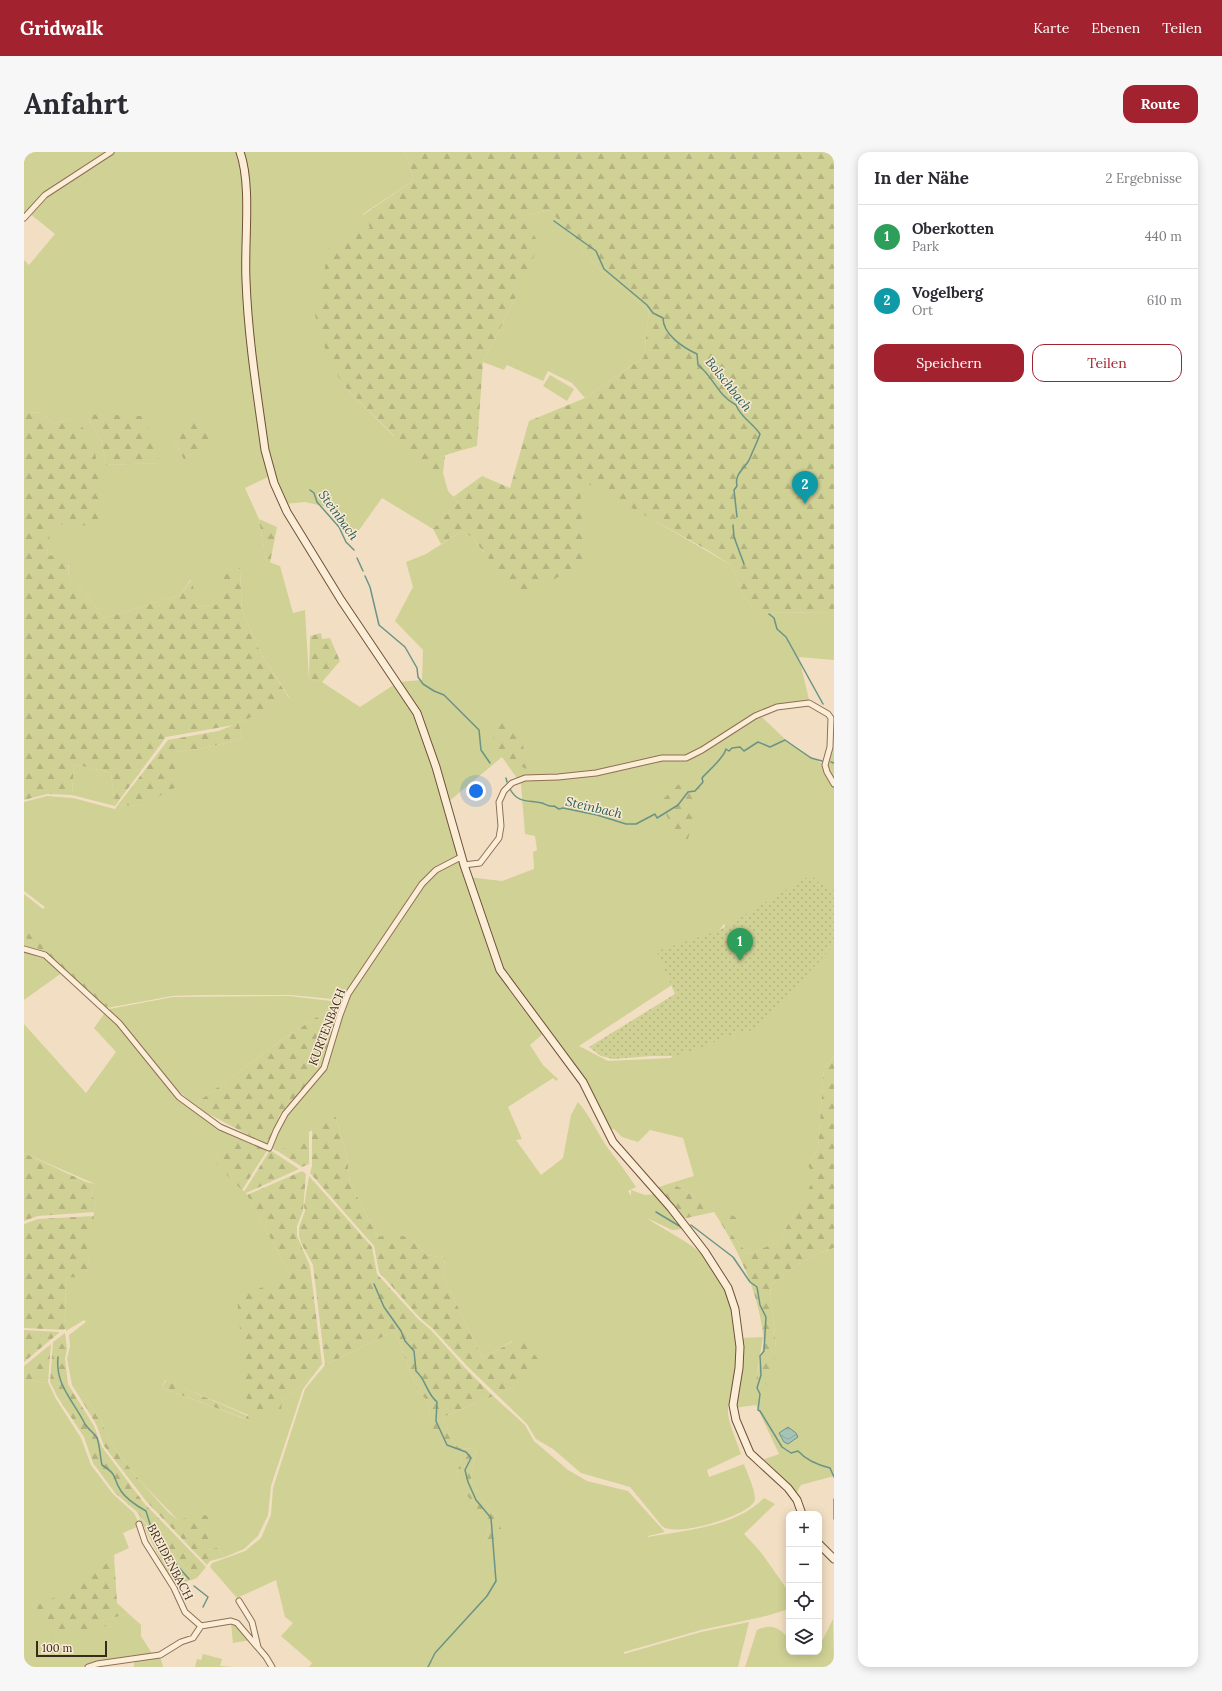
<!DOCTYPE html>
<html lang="de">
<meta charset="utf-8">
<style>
body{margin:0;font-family:Lora,serif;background:#f7f7f7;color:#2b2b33}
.controls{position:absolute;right:12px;bottom:12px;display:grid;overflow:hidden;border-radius:8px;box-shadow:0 2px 10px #0003}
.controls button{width:36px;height:36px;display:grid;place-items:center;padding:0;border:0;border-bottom:1px solid #e1e1e2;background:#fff;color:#2b2b33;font:20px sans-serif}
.scale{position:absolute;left:12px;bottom:10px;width:71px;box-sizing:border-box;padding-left:4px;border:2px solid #3c291d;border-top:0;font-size:11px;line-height:14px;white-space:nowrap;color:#3c291d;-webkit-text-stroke:3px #f8ead3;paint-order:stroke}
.you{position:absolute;left:452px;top:639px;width:14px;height:14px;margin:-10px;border:3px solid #fff;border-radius:50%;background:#1a73e8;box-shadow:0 0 0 6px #1a73e833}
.badge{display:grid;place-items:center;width:26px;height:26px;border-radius:50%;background:#a2222f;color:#fff;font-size:13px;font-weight:700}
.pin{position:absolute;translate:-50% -33px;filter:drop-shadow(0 1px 2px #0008)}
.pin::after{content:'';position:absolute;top:21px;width:14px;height:12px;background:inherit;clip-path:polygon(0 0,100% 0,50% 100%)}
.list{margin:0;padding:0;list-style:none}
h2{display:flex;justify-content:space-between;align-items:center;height:52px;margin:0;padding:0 16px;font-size:17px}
h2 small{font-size:13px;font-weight:400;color:#7c7c81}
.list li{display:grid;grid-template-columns:26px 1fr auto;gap:12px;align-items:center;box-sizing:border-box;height:64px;padding:0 16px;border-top:1px solid #e1e1e2}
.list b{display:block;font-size:15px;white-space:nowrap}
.list p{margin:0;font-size:13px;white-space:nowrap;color:#7c7c81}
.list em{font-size:13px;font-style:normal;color:#7c7c81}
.actions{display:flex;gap:8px;padding:12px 16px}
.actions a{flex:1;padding:9px 0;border:1px solid #a2222f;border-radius:12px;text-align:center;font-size:14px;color:#a2222f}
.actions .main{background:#a2222f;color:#fff}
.icon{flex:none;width:22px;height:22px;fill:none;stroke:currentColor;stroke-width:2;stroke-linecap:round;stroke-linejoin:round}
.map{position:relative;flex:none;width:810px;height:1515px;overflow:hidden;border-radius:12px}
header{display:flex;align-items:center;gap:24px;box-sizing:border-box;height:56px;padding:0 20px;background:#a2222f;color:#fff}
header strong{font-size:19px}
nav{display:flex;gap:22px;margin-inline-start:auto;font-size:14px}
.intro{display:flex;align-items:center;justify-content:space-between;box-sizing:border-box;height:96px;padding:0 24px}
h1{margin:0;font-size:28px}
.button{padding:10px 18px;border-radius:12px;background:#a2222f;color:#fff;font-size:14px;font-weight:700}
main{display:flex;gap:24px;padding:0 24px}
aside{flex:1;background:#fff;border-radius:12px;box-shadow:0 2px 10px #0003}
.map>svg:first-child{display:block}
.grass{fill:#d0d195;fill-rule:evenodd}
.forest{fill:url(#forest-firs)}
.park{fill:url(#park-dots)}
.water{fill:url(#water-waves);stroke:#6b9486}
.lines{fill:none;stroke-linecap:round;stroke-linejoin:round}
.stream{stroke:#6b9486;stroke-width:1.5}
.street-casing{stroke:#8e6f58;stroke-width:7}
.secondary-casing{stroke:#70503b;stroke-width:9}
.street{stroke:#fcedd7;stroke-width:5}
.secondary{stroke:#fcedd7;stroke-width:7}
.labels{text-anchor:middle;stroke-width:3;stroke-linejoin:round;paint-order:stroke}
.street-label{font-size:12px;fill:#3c291d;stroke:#f8ead3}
.water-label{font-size:13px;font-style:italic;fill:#2b5d55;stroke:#f8ead3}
</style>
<header>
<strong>Gridwalk</strong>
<nav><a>Karte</a><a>Ebenen</a><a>Teilen</a></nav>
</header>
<div class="intro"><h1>Anfahrt</h1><a class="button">Route</a></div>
<main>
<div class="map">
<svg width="810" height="1515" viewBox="0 0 810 1515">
<defs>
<pattern id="forest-firs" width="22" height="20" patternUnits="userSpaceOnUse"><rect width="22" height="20" fill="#d0d195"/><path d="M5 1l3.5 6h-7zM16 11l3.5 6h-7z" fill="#b4b380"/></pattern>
<pattern id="park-dots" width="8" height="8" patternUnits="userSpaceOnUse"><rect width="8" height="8" fill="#d0d195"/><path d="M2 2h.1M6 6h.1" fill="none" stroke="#b4b380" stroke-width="1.8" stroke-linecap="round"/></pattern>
<pattern id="water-waves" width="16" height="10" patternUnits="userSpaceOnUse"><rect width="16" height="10" fill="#a5c4b8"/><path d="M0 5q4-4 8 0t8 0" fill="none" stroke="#8fa89e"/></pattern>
</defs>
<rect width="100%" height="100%" fill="#f2dfc3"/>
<path class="grass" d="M 0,0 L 214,0 C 222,37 217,74 219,112 C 221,177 231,242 240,307 L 244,325 L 221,336 L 235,367 L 242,409 L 256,414 L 269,461 L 281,458 L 285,527 L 298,530 L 336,555 L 374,530 L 398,528 L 399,498 L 371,469 L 389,435 L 382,410 L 402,402 L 438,379 L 448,385 L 460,401 L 545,321 L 545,319 L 707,413 L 719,443 L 733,461 L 810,460 L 810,508 L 775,505 L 786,552 L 751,556 L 736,563 L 764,590 L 800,613 L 805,595 L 810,596 L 810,904 L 800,916 L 794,996 L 784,1014 L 793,1023 L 754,1090 L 724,1102 L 708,1083 L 712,1066 L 647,1031 L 670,1024 L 659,986 L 626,978 L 614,990 L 598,985 L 590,977 L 583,978 L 565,937 L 480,823 L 454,758 L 455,770 L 473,821 L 519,882 L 506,893 L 519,913 L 534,927 L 532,929 L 529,926 L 484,955 L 498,987 L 492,988 L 517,1023 L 539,1006 L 547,963 L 554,950 C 566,964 573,980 583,995 C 593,1008 603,1021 612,1035 L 604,1039 L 607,1044 L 607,1038 L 621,1043 L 633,1042 L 660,1077 L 648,1078 L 623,1066 C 642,1080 664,1088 681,1105 C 707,1132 717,1178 712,1214 C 711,1225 703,1254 704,1262 C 706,1275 713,1290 717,1302 L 683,1318 L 685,1325 L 720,1312 C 723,1321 734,1343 730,1350 C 721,1365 650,1386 638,1374 L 606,1335 L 557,1321 L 529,1297 L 512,1287 L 503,1272 L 472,1242 L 492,1234 L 490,1191 L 488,1189 L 459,1207 L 419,1124 L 421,1106 L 403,1103 L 388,1087 L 354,1085 L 326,1031 L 323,1005 L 311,963 L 255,1000 L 247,996 L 253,979 L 262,964 L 300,920 L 325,843 L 348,807 L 319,848 L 266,843 L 175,843 L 148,844 L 83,856 L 81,855 L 91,851 L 3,781 L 1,785 L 22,802 L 0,795 L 0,742 L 19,757 L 21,755 L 0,739 L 0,650 L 23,644 L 49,646 L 91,657 L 93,654 L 119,653 L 151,600 L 180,596 L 218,587 L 215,571 L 265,545 L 237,502 L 218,458 L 216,417 L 195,452 L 172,455 L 167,427 L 156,443 L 80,466 L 58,438 L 45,426 L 45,413 L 23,404 L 26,372 L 46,268 L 28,271 L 18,261 L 0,260 L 0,108 L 5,113 L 31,82 L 5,61 L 0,66 ZM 62,262 L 135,311 L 82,313 L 78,290 ZM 149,285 L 185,287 L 160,308 ZM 478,605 L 497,632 L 501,682 L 511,684 L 513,698 L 509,700 L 510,717 L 478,729 L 444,725 L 424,668 L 408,615 L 409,606 L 423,651 ZM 700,772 L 715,793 L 647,906 L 584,909 L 555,894 L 657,827 Z
M 216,0 L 381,0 L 390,28 L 339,62 L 346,76 L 318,232 L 406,321 L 419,321 L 424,339 L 434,350 L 409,377 L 358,346 L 328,388 L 303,355 L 281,350 L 260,352 L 247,316 L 226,174 L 223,38 Z
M 526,58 L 572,114 L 625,159 L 620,205 L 561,246 L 548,231 L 524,219 L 519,229 L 483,213 L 480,218 L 459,210 L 492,145 L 499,64 Z
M 526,223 L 550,237 L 543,249 L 519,234 Z
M 50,612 L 87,621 L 91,654 L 48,643 Z
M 0,798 L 21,805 L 39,820 L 0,848 Z
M 265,844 L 316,850 L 259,887 L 171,952 C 140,931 110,887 85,857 L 149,845 Z
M 82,859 L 154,947 L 190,973 L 216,986 L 188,1008 L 222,1041 L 267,1124 L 258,1249 L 288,1225 L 279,1237 L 247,1334 L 244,1363 L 234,1384 L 220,1397 L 201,1405 L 193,1396 L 181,1398 L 160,1368 L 154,1368 L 115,1328 L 85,1289 L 77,1268 L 52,1233 L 48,1233 L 43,1207 L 46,1194 L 45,1183 L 62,1170 L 60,1168 L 42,1179 L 41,1126 L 63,1123 L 71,1050 L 67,1041 L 71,1032 L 0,1001 L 0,872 L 62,941 L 92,900 L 70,876 ZM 141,1228 L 224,1263 L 224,1268 L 138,1236 Z
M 810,1096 L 810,1324 L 777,1333 L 771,1343 L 735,1309 L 755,1302 L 732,1253 L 710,1256 L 716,1186 L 739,1185 L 732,1228 L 752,1196 L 746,1134 C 762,1120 790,1100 810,1096 Z
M 371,1179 L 394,1240 L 405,1250 L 404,1264 L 438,1307 L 433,1320 L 440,1343 L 442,1341 L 466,1374 L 458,1394 L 474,1368 L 448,1332 L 447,1325 L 452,1297 L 435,1296 L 427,1287 L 419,1265 L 469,1244 L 501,1273 L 510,1289 L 544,1318 L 563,1329 L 604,1339 L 641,1380 L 624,1384 L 624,1385 C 662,1378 712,1375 740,1346 L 751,1352 L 720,1382 L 736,1399 L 765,1440 L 765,1457 L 742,1464 L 677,1478 L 600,1500 L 600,1502 L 677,1480 L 725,1470 L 714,1515 L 285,1515 L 288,1511 L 257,1484 L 269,1471 L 261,1465 L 252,1428 L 213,1446 L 186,1415 L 188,1411 L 221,1399 L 237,1386 L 247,1363 L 249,1336 L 281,1237 L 301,1213 Z
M 0,1227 L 22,1231 L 24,1230 L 32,1247 L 57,1286 L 67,1313 L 89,1342 L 110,1361 L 124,1390 L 115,1374 L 99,1381 L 105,1396 L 90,1403 L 55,1435 L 82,1473 L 78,1468 L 105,1462 L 117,1473 L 117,1484 L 129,1503 L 72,1510 L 58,1515 L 0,1515 Z
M 114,1363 L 144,1399 L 173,1426 L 150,1434 Z
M 809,1467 L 810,1515 L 721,1515 L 733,1478 C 749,1471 754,1476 765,1486 L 765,1500 L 792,1501 L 795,1500 L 795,1495 Z
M 207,1471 L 214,1474 L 227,1488 L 209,1491 Z
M 179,1502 L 198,1507 L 196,1514 L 211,1515 L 171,1515 L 173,1507 L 177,1508 Z
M 136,1504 L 139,1515 L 110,1515 L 110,1511 L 114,1507 Z"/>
<path class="forest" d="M 381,0 L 810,0 L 810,460 L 733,461 L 719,443 L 707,413 L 685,399 L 552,325 L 545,319 L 545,321 L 556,330 L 560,410 L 496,447 L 448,385 L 438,379 L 417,392 L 409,377 L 434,350 L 429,345 L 458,324 L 486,336 L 505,269 L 561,246 L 620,205 L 625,159 L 572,114 L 526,58 L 499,64 L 515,92 L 492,145 L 459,210 L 453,294 L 421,303 L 419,321 L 406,321 L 371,295 L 370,284 L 318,232 L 302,199 L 291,163 L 306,91 L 346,76 L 339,63 L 390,28 Z
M 0,260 L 18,261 L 28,271 L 46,268 C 50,270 56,272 59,276 C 78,298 77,348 73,374 L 27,372 L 23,403 L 44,406 L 45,426 L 58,438 L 80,466 L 156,443 L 168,427 L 172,455 L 195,452 L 194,442 L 198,424 L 216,416 L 218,458 L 237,502 L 265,546 L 215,571 L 218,587 L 180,596 L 151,600 L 154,634 L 119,653 L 93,654 L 144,588 L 194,579 L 210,573 L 142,585 L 91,654 L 87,621 L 50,612 L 48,643 L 23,642 L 0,648 Z
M 62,262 L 119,264 L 136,311 L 82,313 L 78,290 Z
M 172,266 L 186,287 L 160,308 L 149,285 Z
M 235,367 L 253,375 L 246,411 L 242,409 Z
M 297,481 L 298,487 L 306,486 L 316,509 L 298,530 L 285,527 L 286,484 Z
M 473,559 L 492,572 L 504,610 L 502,617 L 473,600 L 467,576 Z
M 671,629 L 677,639 L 664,687 L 654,687 L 636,650 L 655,632 Z
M 3,780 L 92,851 L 81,855 L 1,785 Z
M 316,850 L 317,854 L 298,914 L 286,931 L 256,962 L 245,994 L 181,960 L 171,952 L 259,887 Z
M 810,904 L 810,1096 C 790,1100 762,1120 746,1134 L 752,1196 L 746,1234 L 732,1228 C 734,1215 741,1197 739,1183 C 734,1138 714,1097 690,1060 L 658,1067 L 632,1036 L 647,1031 L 713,1066 L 708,1083 L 724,1102 L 754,1090 L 792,1024 L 784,1014 L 794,996 L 800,916 Z
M 311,963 L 323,1005 L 326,1031 L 354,1085 L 370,1081 L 388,1087 L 403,1103 L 421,1106 L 419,1124 L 459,1207 L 489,1189 L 490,1191 L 498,1186 L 520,1215 L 492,1234 L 472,1242 L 444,1215 L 408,1176 L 396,1166 L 355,1120 L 350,1094 L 286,1021 L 288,1014 L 288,977 Z
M 285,979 L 285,1012 L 278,1015 L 255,1000 Z
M 219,983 L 244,997 L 218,1038 L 188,1008 Z
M 246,998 L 275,1017 L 222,1041 L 220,1040 Z
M 0,1001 L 62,1030 L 71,1032 L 67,1041 L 71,1050 L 70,1060 L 14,1064 L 0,1069 Z
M 278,1019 L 282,1022 L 279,1059 L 273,1074 L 273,1084 L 286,1114 L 298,1212 L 288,1225 L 258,1249 L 257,1259 L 224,1261 L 213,1145 L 267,1124 L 223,1043 Z
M 285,1024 L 348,1095 L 353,1122 L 394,1167 L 407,1178 L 442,1217 L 469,1244 L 419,1265 L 427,1287 L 435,1296 L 452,1297 L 447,1325 L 448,1332 L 474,1368 L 478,1380 L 474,1389 L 461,1395 L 458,1394 L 466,1374 L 442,1342 L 439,1343 L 433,1320 L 438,1307 L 416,1293 L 404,1264 L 405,1250 L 394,1240 L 371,1179 L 301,1213 L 289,1113 L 277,1091 L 275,1084 L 275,1075 L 281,1059 L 280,1054 Z
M 70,1064 L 63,1124 L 41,1126 L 42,1176 L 40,1178 L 0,1176 L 0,1072 L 14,1067 Z
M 0,1178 L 36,1180 L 0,1210 Z
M 41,1181 L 43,1197 L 41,1207 L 44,1232 L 70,1274 L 78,1295 L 120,1351 L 182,1415 L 173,1426 L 144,1399 L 112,1359 L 91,1341 L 69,1311 L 60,1285 L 33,1244 L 26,1230 L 29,1190 Z
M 27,1192 L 24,1230 L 22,1231 L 0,1227 L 0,1214 Z
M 142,1228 L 224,1264 L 225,1268 L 138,1236 Z
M 48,1233 L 52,1233 L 77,1268 L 85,1289 L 115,1328 L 145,1361 L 154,1368 L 178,1363 L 192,1364 L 181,1398 L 193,1396 L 201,1405 L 186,1409 L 183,1413 L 122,1349 L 80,1294 L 72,1272 Z
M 90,1403 L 93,1451 L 105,1462 L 78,1468 L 82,1474 L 28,1483 L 12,1454 L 55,1434 Z"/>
<path class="park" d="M 787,723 L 794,730 L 810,738 L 810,793 L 733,877 L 707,883 L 666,900 L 649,904 L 628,904 L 589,907 L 577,904 L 565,895 L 651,842 L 633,799 L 694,779 Z"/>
<path class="water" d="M 764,1275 L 772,1281 L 774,1285 L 764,1292 L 760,1290 L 755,1281 Z"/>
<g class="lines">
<path class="stream" d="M 530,69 L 572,99 L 580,117 L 623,153 L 629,161 L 639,166 C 639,183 660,196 673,202 L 674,213 C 689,224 694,244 712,253 C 717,266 728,270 736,282 C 733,291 729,298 726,306 C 722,316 710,321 713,334 L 710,338 L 713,365
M 286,338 L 290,341 L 293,350 L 315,375 L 322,390 L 330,398
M 709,373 L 710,385 L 720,412
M 333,406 L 339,419
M 341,424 L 346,435 L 355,473 L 381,495 L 393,516 L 394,525 L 399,532 L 410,539 L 420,543 L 455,578 L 457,598 L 466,611
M 745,462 L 750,466 L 753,477 L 762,485 L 799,552
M 807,610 L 810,611
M 482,626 L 483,630
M 486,637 C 494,652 505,648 518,651 C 523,653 525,655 530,654 L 535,657 L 539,656 L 573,663 L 602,672 L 612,672 L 631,662 L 633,666 L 654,653 L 664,640 L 671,639 L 679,630 L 678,626 C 685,618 700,606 702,597 L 705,599 L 708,596 L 716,595 L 720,599 L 734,590 L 746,595 L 761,588 L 787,606 L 798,609
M 632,1060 L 657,1075
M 667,1073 L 709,1105 L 726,1130 L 733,1135 L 736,1153 L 742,1165 L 740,1199 L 736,1204 L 737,1223 L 733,1236 L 736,1242 L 734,1258 L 736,1259 L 758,1295 L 767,1301 L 774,1299 C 782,1308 794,1313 806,1316 L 810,1325
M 350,1132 L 360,1155 L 377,1179 L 381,1189 L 390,1199 L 392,1219 C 403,1229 401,1239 413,1250 L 412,1269 L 423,1293 L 442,1300 L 447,1306 L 441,1318 L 444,1330 L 452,1348 L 467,1366 L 472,1429 L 463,1444 L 411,1501 L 404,1515
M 34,1205 C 31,1233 49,1248 61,1272 C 64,1277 70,1281 73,1286 C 76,1294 76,1305 78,1313 C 95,1324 88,1325 97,1339 C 103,1348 113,1354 122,1359 L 131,1388 L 165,1427
M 810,1367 L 810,1347
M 170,1434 L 184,1445 L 179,1455"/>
<defs>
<path id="street" d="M 0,66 L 21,43 L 87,0
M 440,713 L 456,711 L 475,686 L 477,674 L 475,650 L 480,639 L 488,631 L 501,626 L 534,625 L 572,621 L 638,606 L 662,606 L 678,598 L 731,564 L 753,555 L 785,551 L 804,562 L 807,566 L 806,595 L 801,613 L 803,620 L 810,632
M 0,797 L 21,803 L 95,871 L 155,945 L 196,975 L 245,996 L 252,979 L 261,962 L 300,916 L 316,863 L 324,842 L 398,732 L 412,718 L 437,705
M 115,1372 L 121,1390 L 150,1436 L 161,1460 L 177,1474 L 207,1469 L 213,1471 L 242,1505 L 248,1515
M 215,1449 L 228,1470 L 234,1495
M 64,1515 L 73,1512 L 136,1503 L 157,1490 L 169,1486 L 177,1474"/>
<path id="secondary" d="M 216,0 C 228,33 220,91 222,128 C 224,185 233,241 241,298 L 250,331 L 263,360 L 317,448 L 393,561 L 412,615 L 440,713 L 476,818 L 559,930 L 589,990 L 647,1056 L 681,1100 L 704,1136 L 711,1157 L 716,1195 L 715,1216 L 709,1253 L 712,1268 L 726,1301 L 764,1336 L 773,1348 L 778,1362
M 795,1392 L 810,1407"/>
</defs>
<use href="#street" class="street-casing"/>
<use href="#secondary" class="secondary-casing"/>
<use href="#street" class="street"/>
<use href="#secondary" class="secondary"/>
</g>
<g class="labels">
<g class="street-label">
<text transform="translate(303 875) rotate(-69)" y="4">KURTENBACH</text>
<text transform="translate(146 1410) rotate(62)" y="4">BREIDENBACH</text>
</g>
<g class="water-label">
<text transform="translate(705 232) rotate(51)" y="5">Bolschbach</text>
<text transform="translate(315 363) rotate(54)" y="5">Steinbach</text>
<text transform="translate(570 655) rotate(13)" y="5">Steinbach</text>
</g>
</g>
</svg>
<div class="controls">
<button>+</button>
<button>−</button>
<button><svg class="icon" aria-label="locate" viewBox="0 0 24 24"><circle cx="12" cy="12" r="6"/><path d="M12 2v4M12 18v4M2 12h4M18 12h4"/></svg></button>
<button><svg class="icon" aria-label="layers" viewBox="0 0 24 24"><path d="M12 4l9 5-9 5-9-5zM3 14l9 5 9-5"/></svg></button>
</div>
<div class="scale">100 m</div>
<div class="you"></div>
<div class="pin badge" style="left:716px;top:809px;background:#2e9e5b">1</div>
<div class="pin badge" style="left:781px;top:352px;background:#0f9aa8">2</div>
</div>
<aside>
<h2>In der Nähe<small>2 Ergebnisse</small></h2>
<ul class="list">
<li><span class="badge" style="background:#2e9e5b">1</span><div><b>Oberkotten</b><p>Park</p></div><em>440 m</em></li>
<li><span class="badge" style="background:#0f9aa8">2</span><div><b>Vogelberg</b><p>Ort</p></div><em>610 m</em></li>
</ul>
<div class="actions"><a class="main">Speichern</a><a>Teilen</a></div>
</aside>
</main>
